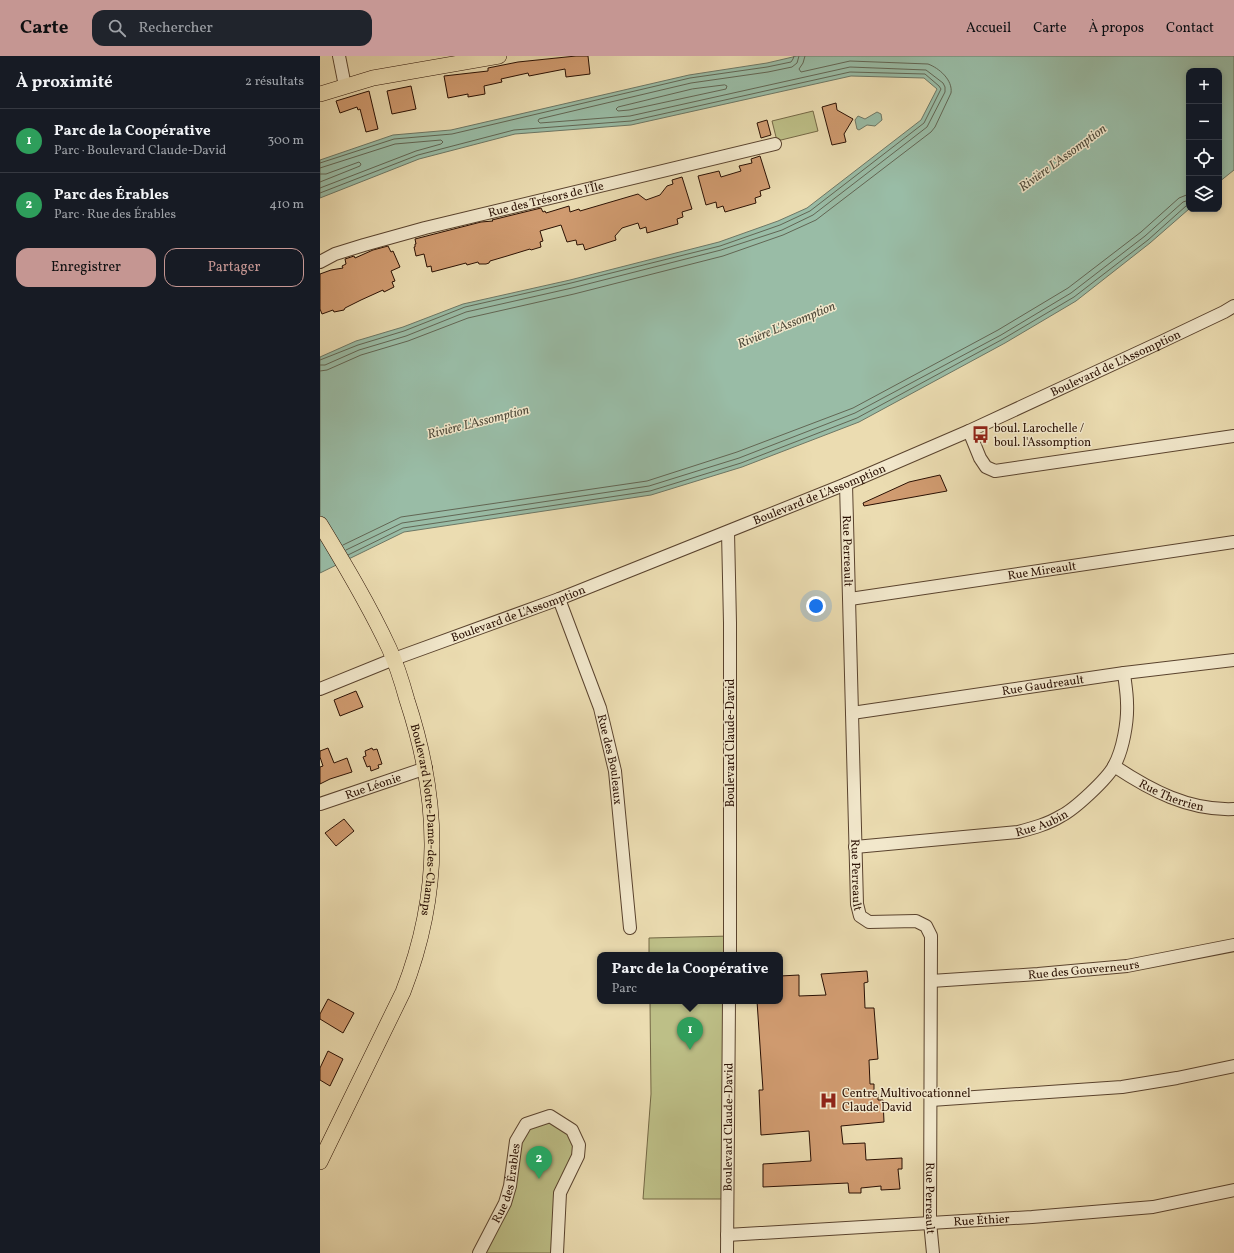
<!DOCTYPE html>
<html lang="fr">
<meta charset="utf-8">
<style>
body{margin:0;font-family:Vollkorn,serif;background:#20242c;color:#f1f3f6}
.controls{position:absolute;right:12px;top:12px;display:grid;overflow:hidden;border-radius:8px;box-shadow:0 2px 6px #0003}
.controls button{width:36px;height:36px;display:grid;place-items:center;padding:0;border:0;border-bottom:1px solid #363941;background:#171b24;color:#f1f3f6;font:20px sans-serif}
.you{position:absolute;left:496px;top:550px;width:14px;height:14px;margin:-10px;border:3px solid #fff;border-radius:50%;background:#1a73e8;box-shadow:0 0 0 6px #1a73e833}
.badge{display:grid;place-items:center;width:26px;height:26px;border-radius:50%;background:#c59692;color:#fff;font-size:13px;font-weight:700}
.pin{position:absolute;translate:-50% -33px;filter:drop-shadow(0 1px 2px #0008)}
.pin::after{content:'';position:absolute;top:21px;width:14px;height:12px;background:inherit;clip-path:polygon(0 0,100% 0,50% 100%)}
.popup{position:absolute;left:277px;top:896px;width:186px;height:52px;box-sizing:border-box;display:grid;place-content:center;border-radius:8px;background:#171b24;filter:drop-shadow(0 1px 3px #0005);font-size:13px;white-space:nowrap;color:#9ea1a6}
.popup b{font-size:15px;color:#f1f3f6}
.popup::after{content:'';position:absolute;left:50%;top:100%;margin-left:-8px;border:8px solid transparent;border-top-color:#171b24}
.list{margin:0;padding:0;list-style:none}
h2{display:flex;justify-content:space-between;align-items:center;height:52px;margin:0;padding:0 16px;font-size:17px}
h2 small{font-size:13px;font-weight:400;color:#9ea1a6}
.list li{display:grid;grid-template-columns:26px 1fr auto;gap:12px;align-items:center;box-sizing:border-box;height:64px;padding:0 16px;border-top:1px solid #363941}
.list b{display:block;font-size:15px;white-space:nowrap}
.list p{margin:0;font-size:13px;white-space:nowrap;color:#9ea1a6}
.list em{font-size:13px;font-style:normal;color:#9ea1a6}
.actions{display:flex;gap:8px;padding:12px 16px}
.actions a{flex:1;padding:9px 0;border:1px solid #c59692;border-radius:12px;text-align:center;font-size:14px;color:#c59692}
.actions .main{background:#c59692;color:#111}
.icon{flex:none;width:22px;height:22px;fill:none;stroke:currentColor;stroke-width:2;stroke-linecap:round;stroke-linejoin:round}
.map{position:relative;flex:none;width:914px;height:1197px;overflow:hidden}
header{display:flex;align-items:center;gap:24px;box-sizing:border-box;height:56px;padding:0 20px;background:#c59692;color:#111}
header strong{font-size:19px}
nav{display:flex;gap:22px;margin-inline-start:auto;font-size:14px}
.search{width:280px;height:36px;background:#20242c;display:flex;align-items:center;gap:10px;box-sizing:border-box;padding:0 14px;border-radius:12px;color:#9ea1a6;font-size:15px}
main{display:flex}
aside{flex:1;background:#171b24}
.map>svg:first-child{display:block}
.green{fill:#bdbf87;stroke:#746845}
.water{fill:#99bca6;stroke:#6d7765}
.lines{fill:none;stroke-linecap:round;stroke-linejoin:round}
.shore{stroke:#626654;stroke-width:1}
.building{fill:#d09b70;stroke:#2a1003}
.minor-casing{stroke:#5a432e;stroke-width:14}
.major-casing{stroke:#2a1003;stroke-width:16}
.minor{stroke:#f2e8cc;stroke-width:12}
.major{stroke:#ebdcb1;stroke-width:15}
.labels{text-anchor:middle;stroke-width:3;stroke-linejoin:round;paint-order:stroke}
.street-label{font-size:12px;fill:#2a1003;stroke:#f2e8cc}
.poi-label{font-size:12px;fill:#2a1003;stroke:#f2e8cc;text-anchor:start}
.water-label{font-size:13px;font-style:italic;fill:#514c3c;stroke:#f2e8cc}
</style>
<header>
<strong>Carte</strong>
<div class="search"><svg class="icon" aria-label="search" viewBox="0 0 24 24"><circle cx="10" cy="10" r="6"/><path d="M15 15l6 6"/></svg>Rechercher</div>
<nav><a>Accueil</a><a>Carte</a><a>À propos</a><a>Contact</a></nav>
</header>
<main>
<aside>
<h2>À proximité<small>2 résultats</small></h2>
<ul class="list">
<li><span class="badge" style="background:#2e9e5b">1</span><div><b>Parc de la Coopérative</b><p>Parc · Boulevard Claude-David</p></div><em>300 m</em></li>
<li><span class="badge" style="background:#2e9e5b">2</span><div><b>Parc des Érables</b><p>Parc · Rue des Érables</p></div><em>410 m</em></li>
</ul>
<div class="actions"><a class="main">Enregistrer</a><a>Partager</a></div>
</aside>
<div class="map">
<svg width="914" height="1197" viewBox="0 0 914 1197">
<rect width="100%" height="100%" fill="#ebdcb1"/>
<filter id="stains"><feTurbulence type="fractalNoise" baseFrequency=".005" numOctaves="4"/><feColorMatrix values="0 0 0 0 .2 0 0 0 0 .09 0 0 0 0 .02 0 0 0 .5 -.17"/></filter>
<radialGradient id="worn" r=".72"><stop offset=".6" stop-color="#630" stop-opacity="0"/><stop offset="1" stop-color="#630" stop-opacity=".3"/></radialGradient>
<path class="green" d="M 493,55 L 498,75 L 457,85 L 452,65 Z
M 410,880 L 410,899 L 329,899 L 329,882 Z
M 330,945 L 409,945 L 407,1143 L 323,1143 L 331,1038 Z
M 230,1060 L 259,1089 L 240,1137 L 237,1197 L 159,1197 L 185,1147 L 206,1068 Z"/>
<path class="water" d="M 477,0 L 914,0 L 914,114 L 899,126 L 899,15 L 869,15 L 869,153 L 830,187 L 756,245 L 685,287 L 539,366 L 422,411 L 331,439 L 84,476 L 0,517 L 0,301 L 36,285 L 83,271 L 143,248 L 250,224 L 399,186 L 458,165 L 487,152 L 601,64 L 617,33 L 604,22 L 531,20 L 311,69 L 195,78 L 99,103 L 0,142 L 0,104 L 73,79 L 131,74 L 369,19 L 447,7 Z
M 557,56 L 561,58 L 562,64 L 555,70 L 547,69 L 539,74 L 537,73 L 535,64 L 538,60 L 545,63 Z"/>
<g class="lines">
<path class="shore" d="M 405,29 L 407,30 L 406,33 L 309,54 L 298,55 L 296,53 L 298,51 L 372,33 Z
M 0,107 L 74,83 L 132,78 L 370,22 L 447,11 L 471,6 L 473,3 L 474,0
M 0,112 L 75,88 L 121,84 L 123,86 L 121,88 L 96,95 L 0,132
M 0,118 L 6,118 L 39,106 L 41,108 L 40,110 L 0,126
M 0,137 L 98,99 L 194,74 L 311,65 L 530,16 L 605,18 L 619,30 L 621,33 L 604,67 L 490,155 L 460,169 L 400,190 L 251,227 L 145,251 L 84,275 L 38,289 L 0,304
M 0,309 L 5,309 L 39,294 L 86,280 L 146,256 L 252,232 L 401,194 L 462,174 L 493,159 L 607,71 L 625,36 L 625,31 L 623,27 L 606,14 L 530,11 L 310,60 L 220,67 L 218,65 L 219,63 L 371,27 L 448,16 L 472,11 L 477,7 L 479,0
M 0,315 L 7,314 L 41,299 L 88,285 L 148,262 L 254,238 L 403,200 L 463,179 L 496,164 L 611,76 L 615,71 L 631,37 C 633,24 619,12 608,8 L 530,5 L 481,16 L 479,13 L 483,7 L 485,0
M 23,489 L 81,461 L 327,425 L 417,396 L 533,352 L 678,274 L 748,232 L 821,176 L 859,142 L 869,138
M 26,494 L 82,467 L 329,430 L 419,402 L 535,357 L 681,279 L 751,237 L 825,180 L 863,146 L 869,144
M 28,499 L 83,472 L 330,435 L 421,407 L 537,362 L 683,283 L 754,241 L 828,184 L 866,150 L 869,149"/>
</g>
<path class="building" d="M 256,0 L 268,0 L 270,18 L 246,21 L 245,13 L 209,20 L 208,17 L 181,23 L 182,26 L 164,30 L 165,38 L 148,41 L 148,38 L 128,42 L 124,20 L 168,15 L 168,12 L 198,6 Z
M 91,30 L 96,53 L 72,58 L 67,35 Z
M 49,35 L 58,73 L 46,76 L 40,53 L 38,54 L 37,51 L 20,57 L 16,45 Z
M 516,47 L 517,54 L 533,63 L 524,78 L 526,86 L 512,89 L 502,51 Z
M 447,64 L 451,79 L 441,82 L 437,67 Z
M 440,100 L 450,132 L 440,135 L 441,140 L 435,142 L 436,147 L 405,156 L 403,150 L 397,152 L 396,146 L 386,149 L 378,120 L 399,115 L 401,121 L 421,115 L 419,110 L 432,107 L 431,103 Z
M 362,121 L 372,153 L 362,156 L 363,161 L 357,163 L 358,168 L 327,177 L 326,171 L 320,173 L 318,167 L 302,172 L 295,180 L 296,184 L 265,194 L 263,188 L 257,189 L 256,184 L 247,186 L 241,169 L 220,175 L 223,185 L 220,186 L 221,191 L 211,194 L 210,193 L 187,200 L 170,205 L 169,207 L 166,208 L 159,208 L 158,206 L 147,209 L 146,207 L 112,216 L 111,210 L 107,211 L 104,198 L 96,200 L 94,191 L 95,191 L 95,188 L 96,188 L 95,183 L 161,166 L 173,165 L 172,164 L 221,152 L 223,156 L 225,155 L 226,157 L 249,150 L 250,156 L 259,153 L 260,155 L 318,138 L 326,144 L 340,139 L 347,130 L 353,128 L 352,124 Z
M 68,190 L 71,196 L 73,195 L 80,211 L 71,215 L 75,225 L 72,226 L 74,231 L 64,236 L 63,234 L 41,244 L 25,252 L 24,254 L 14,256 L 13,254 L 2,258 L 0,253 L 0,218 L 11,214 L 23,212 L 22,210 L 26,208 L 25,203 L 34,200 L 35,202 L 53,194 Z
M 620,419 L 627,435 L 544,450 L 543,447 L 589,426 Z
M 36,635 L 43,651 L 20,660 L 14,644 Z
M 8,692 L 14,707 L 27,702 L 32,716 L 10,723 L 0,728 L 0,711 L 3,710 L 0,701 L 0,695 Z
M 52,692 L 53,694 L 57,693 L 62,708 L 58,709 L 59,712 L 51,715 L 50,710 L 47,711 L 43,701 L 46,700 L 45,695 Z
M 24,763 L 34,775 L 16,790 L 5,777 Z
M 547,915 L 548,926 L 544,927 L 545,952 L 554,952 L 558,1003 L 549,1004 L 550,1028 L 554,1028 L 554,1038 L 558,1038 L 558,1044 L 563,1044 L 564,1066 L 521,1070 L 523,1088 L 545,1087 L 546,1104 L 582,1102 L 582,1113 L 578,1113 L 580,1133 L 561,1134 L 561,1130 L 541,1132 L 541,1137 L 529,1137 L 528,1127 L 443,1131 L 443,1108 L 491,1105 L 489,1075 L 441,1079 L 439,1034 L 443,1034 L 437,945 L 460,945 L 460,920 L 479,919 L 479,940 L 506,939 L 501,918 Z
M 8,943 L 34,957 L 23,977 L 0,963 L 0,958 Z
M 8,995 L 23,1003 L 10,1030 L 0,1024 L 0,1012 Z"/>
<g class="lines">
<defs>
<g id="minor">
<path d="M 19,0 L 25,30"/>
<path id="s1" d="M 0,206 L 15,198 L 44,189 L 105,172 L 455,88"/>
<path d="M 649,375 L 660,402 L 666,411 L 675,415 L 914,380"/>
<path id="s2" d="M 526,428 L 537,848 L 540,860 L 549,866 L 596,865 L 606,870 L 611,880 L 610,1166 L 613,1197"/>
<path d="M 408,476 L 410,567 L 410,899"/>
<path id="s3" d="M 239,543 L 280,652 L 295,715 L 310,872"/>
<path id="s4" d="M 530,543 L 914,486"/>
<path id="s5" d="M 0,633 L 74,603 L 239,543 L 526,428 L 649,375 L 843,285 L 904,256 L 914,250"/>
<path id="s6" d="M 532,657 L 804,617 L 914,604"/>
<path id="s7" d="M 794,710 C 830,734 869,755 914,753"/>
<path id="s8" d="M 0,748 L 106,712"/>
<path id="s9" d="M 535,791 L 698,776 C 713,772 728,768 741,760 C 755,753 787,723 794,710 C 803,694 808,665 807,647 C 807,637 805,627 804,617"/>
<path id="s10" d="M 611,925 L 718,918 L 807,910 L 914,889"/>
<path d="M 611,1044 L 802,1031 L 857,1022 L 914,1010"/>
<path id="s11" d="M 407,1179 L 712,1161 L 833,1151 L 914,1134"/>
<path id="s12" d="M 159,1197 L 185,1147 L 190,1130 L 196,1085 L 206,1068 L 230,1060 L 252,1074 L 259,1089 L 258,1100 L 240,1137 L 237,1197"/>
<path id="s13" d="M 407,1197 L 409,945"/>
</g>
<g id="major">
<path d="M 0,38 L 53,22 L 179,0"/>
<path id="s14" d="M 0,468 C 25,509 49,549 69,592 C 77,609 82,626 87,644 C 120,744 122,836 83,936 L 0,1106"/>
</g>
</defs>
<use href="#minor" class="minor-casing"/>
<use href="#major" class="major-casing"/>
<use href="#minor" class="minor"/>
<use href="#major" class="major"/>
</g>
<defs>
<symbol id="bus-bare" viewBox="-9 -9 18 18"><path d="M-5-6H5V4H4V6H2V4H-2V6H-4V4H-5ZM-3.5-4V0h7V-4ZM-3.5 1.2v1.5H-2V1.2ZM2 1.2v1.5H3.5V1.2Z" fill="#8f2418" stroke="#f2e8cc" stroke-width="2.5" paint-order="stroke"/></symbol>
<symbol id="hospital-bare" viewBox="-9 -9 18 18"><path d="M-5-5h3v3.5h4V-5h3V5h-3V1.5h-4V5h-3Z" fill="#8f2418" stroke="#f2e8cc" stroke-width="2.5" paint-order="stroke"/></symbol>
</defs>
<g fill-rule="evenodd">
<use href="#bus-bare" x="648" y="366" width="25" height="25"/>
<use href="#hospital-bare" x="496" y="1032" width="25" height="25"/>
</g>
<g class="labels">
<g class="street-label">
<text dy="4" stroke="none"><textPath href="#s1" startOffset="235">Rue des Trésors de l'Île</textPath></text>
<text dy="4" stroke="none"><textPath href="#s5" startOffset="860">Boulevard de L'Assomption</textPath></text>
<text dy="4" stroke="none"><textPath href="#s5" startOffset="536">Boulevard de L'Assomption</textPath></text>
<text dy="4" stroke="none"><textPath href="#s2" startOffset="67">Rue Perreault</textPath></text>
<text dy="4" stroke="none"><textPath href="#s4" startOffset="194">Rue Mireault</textPath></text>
<text dy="4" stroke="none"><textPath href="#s5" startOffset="212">Boulevard de L'Assomption</textPath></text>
<text dy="4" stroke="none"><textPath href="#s6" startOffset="193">Rue Gaudreault</textPath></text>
<text transform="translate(410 687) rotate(-90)" y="4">Boulevard Claude-David</text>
<text dy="4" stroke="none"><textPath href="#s3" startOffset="169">Rue des Bouleaux</textPath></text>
<text dy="4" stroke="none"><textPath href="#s8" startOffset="56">Rue Léonie</textPath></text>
<text dy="4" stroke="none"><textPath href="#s7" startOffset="65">Rue Therrien</textPath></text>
<text dy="4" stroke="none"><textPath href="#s14" startOffset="319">Boulevard Notre-Dame-des-Champs</textPath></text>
<text dy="4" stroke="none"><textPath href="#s9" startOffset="189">Rue Aubin</textPath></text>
<text dy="4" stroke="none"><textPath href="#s2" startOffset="391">Rue Perreault</textPath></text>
<text dy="4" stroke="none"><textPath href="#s10" startOffset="153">Rue des Gouverneurs</textPath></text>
<text dy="4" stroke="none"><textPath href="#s13" startOffset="126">Boulevard Claude-David</textPath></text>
<text dy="4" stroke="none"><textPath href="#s12" startOffset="76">Rue des Érables</textPath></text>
<text dy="4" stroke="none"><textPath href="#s2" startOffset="775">Rue Perreault</textPath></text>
<text dy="4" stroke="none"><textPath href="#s11" startOffset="255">Rue Éthier</textPath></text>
</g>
<g class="poi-label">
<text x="674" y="376">boul. Larochelle /<tspan x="674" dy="14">boul. l'Assomption</tspan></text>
<text x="522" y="1041">Centre Multivocationnel<tspan x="522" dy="14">Claude David</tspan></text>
</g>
<g class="water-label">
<text transform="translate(742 101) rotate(-36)" y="5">Rivière L'Assomption</text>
<text transform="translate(466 268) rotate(-22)" y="5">Rivière L'Assomption</text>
<text transform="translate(158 365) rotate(-14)" y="5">Rivière L'Assomption</text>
</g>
</g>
<rect width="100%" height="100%" filter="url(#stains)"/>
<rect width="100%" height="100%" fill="url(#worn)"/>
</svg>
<div class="controls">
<button>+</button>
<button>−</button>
<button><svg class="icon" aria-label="locate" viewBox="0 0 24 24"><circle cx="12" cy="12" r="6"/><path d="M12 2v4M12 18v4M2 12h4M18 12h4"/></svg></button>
<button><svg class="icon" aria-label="layers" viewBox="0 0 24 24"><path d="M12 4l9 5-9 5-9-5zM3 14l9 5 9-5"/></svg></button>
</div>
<div class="you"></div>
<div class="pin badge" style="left:370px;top:994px;background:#2e9e5b">1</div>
<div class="popup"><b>Parc de la Coopérative</b>Parc</div>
<div class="pin badge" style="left:219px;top:1123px;background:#2e9e5b">2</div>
</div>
</main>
